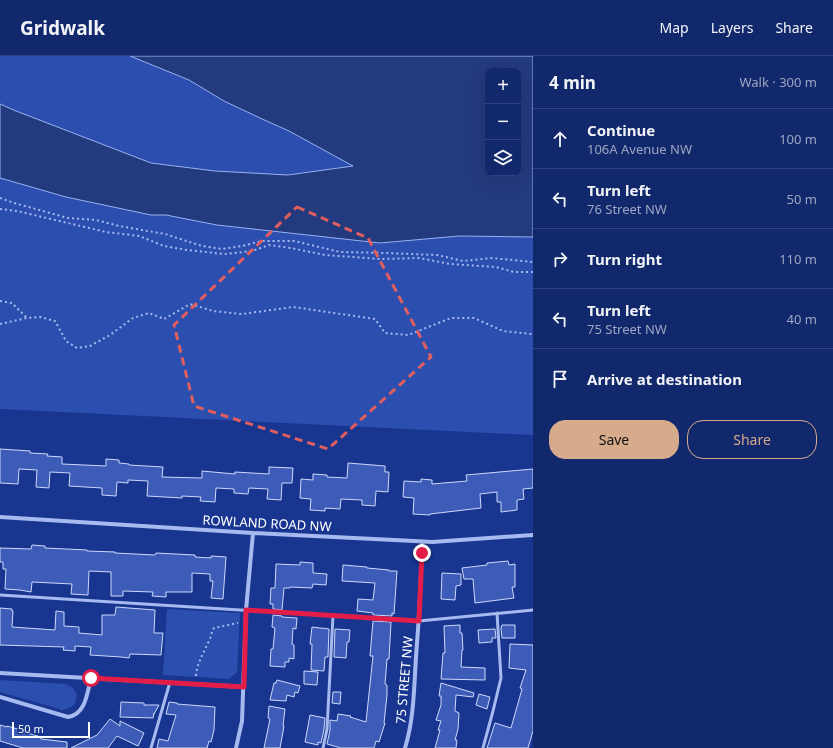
<!DOCTYPE html>
<meta charset="utf-8">
<style>
body{margin:0;font-family:"Noto Sans",sans-serif;background:#1b3072;color:#f1f3f6}
.controls{position:absolute;right:12px;top:12px;display:grid;overflow:hidden;border-radius:8px;box-shadow:0 4px 16px #0002}
.controls button{width:36px;height:36px;display:grid;place-items:center;padding:0;border:0;border-bottom:1px solid #31447f;background:#12286c;color:#f1f3f6;font:20px sans-serif}
.scale{position:absolute;left:12px;bottom:10px;width:78px;box-sizing:border-box;padding-left:4px;border:2px solid #fff;border-top:0;font-size:11px;line-height:14px;white-space:nowrap;color:#fff;-webkit-text-stroke:3px #183690;paint-order:stroke}
.stop{position:absolute;width:12px;height:12px;margin:-9px;border:3px solid #e11d48;border-radius:50%;background:#fff}
.stop.end{background:#e11d48;border-color:#fff;box-shadow:0 1px 4px #0008}
.list{margin:0;padding:0;list-style:none}
h2{display:flex;justify-content:space-between;align-items:center;height:52px;margin:0;padding:0 16px;font-size:17px}
h2 small{font-size:13px;font-weight:400;color:#9ca6c2}
.list li{display:grid;grid-template-columns:26px 1fr auto;gap:12px;align-items:center;box-sizing:border-box;height:60px;padding:0 16px;border-top:1px solid #31447f}
.list b{display:block;font-size:15px;white-space:nowrap}
.list p{margin:0;font-size:13px;white-space:nowrap;color:#9ca6c2}
.list em{font-size:13px;font-style:normal;color:#9ca6c2}
.actions{display:flex;gap:8px;padding:12px 16px}
.actions a{flex:1;padding:9px 0;border:1px solid #d6ab8b;border-radius:16px;text-align:center;font-size:14px;color:#d6ab8b}
.actions .main{background:#d6ab8b;color:#111}
.icon{flex:none;width:22px;height:22px;fill:none;stroke:currentColor;stroke-width:2;stroke-linecap:round;stroke-linejoin:round}
.map{position:relative;flex:none;width:533px;height:692px;overflow:hidden}
header{display:flex;align-items:center;gap:24px;box-sizing:border-box;height:56px;padding:0 20px;background:#12286c;border-bottom:1px solid #31447f}
header strong{font-size:19px}
nav{display:flex;gap:22px;margin-inline-start:auto;font-size:14px}
main{display:flex}
aside{flex:1;background:#12286c}
.map>svg:first-child{display:block}
.green{fill:#2b4eaf}
.water{fill:#243a7e;stroke:#99b2f2;fill-rule:evenodd}
.building{fill:#3d5cb7;stroke:#cdd9fb}
.lines{fill:none;stroke-linecap:round;stroke-linejoin:round}
.path{stroke:#a7baef;stroke-width:2;stroke-dasharray:2 3;stroke-linecap:butt}
.service{stroke:#a7baef;stroke-width:3}
.minor{stroke:#a7baef;stroke-width:4}
.route{stroke:#e11d48;stroke-width:5}
.marked{fill:none;stroke:#e05e5e;stroke-width:3;stroke-dasharray:8 5;stroke-linejoin:round}
.labels{text-anchor:middle;stroke-width:3;stroke-linejoin:round;paint-order:stroke}
.street-label{font-size:13px;fill:#fff;stroke:#183690}
</style>
<header>
<strong>Gridwalk</strong>
<nav><a>Map</a><a>Layers</a><a>Share</a></nav>
</header>
<main>
<div class="map">
<svg width="533" height="692" viewBox="0 0 533 692">
<rect width="100%" height="100%" fill="#183690"/>
<path class="green" d="M 0,0 L 130,0 L 189,24 L 224,45 L 260,62 L 289,75 L 354,110 L 288,119 L 215,115 L 151,107 L 16,55 L 0,48 Z
M 0,122 L 66,141 L 151,159 L 166,159 L 217,169 L 380,187 L 459,180 L 533,181 L 533,379 L 0,353 Z
M 167,553 L 240,557 L 237,616 L 229,623 L 163,619 Z
M 0,624 L 66,628 L 73,632 L 77,639 C 75,650 73,651 63,654 L 0,636 Z"/>
<path class="water" d="M 130,0 L 533,0 L 533,181 L 459,180 L 380,187 L 217,169 L 166,159 L 151,159 L 66,141 L 0,122 L 0,48 L 16,55 L 151,107 L 215,115 L 288,119 L 353,110 L 289,75 L 260,62 L 224,45 L 189,24 ZM 488,15 L 518,15 L 518,117 L 488,117 Z"/>
<path class="building" d="M 0,393 L 30,395 L 30,397 L 48,398 L 47,400 L 62,401 L 62,408 L 106,410 L 106,403 L 119,404 L 119,407 L 129,408 L 129,409 L 163,411 L 162,421 L 202,422 L 202,415 L 235,418 L 235,416 L 269,418 L 269,411 L 293,412 L 292,427 L 282,427 L 281,444 L 267,443 L 268,433 L 249,432 L 248,438 L 234,437 L 234,433 L 216,432 L 215,446 L 200,445 L 201,441 L 182,440 L 182,442 L 147,440 L 148,425 L 128,424 L 128,427 L 117,426 L 116,440 L 102,439 L 102,432 L 69,430 L 70,417 L 50,416 L 49,432 L 36,431 L 37,414 L 19,413 L 18,428 L 0,427 Z
M 348,407 L 385,410 L 385,416 L 389,416 L 388,436 L 376,435 L 375,450 L 362,449 L 362,444 L 341,443 L 340,453 L 325,452 L 325,455 L 310,454 L 311,443 L 300,442 L 301,423 L 313,424 L 313,418 L 327,419 L 327,421 L 347,422 Z
M 533,413 L 533,432 L 523,433 L 524,443 L 517,444 L 517,454 L 501,456 L 501,446 L 497,446 L 497,436 L 480,438 L 481,452 L 430,458 L 430,459 L 413,458 L 414,442 L 403,441 L 404,425 L 421,426 L 421,423 L 432,424 L 432,428 L 467,425 L 466,419 Z
M 32,489 L 45,490 L 45,492 L 87,494 L 87,495 L 115,496 L 115,497 L 155,499 L 156,497 L 195,499 L 195,501 L 211,502 L 211,500 L 226,501 L 223,543 L 211,542 L 213,525 L 210,525 L 210,518 L 192,517 L 192,536 L 166,536 L 166,541 L 152,540 L 153,536 L 123,535 L 123,540 L 111,540 L 111,516 L 89,515 L 88,539 L 71,538 L 72,528 L 32,526 L 31,536 L 20,534 L 5,533 L 6,513 L 3,513 L 3,506 L 0,506 L 0,492 L 31,493 Z
M 508,505 L 509,509 L 515,508 L 515,531 L 512,531 L 514,542 L 475,547 L 473,523 L 464,523 L 462,512 L 487,509 L 487,507 Z
M 300,506 L 313,507 L 313,517 L 327,518 L 326,529 L 313,528 L 312,532 L 290,531 L 290,532 L 284,532 L 282,554 L 273,553 L 273,548 L 270,548 L 271,532 L 275,532 L 276,508 L 300,509 Z
M 343,509 L 367,511 L 367,512 L 389,514 L 389,515 L 397,515 L 394,558 L 392,557 L 392,560 L 373,559 L 373,557 L 357,555 L 358,543 L 373,544 L 375,527 L 342,525 Z
M 442,517 L 461,518 L 461,529 L 456,530 L 455,544 L 441,543 Z
M 116,551 L 155,554 L 154,577 L 163,577 L 161,599 L 130,598 L 129,602 L 121,601 L 90,599 L 91,591 L 75,590 L 75,595 L 63,594 L 64,591 L 0,589 L 0,552 L 12,553 L 12,555 L 13,555 L 12,571 L 55,574 L 56,555 L 64,556 L 64,570 L 79,571 L 79,577 L 102,579 L 102,559 L 115,559 Z
M 273,559 L 282,560 L 282,561 L 297,562 L 296,573 L 293,572 L 292,588 L 294,589 L 294,603 L 289,602 L 289,606 L 285,606 L 285,611 L 270,610 L 271,593 L 273,593 L 275,572 L 272,571 Z
M 373,565 L 391,566 L 389,603 L 387,603 L 385,628 L 387,629 L 387,639 L 384,667 L 385,667 L 379,686 L 376,685 L 374,692 L 341,692 L 327,688 L 330,674 L 330,664 L 337,665 L 338,658 L 351,660 L 350,661 L 366,666 L 373,600 L 370,600 Z
M 460,569 L 460,577 L 462,577 L 463,594 L 462,594 L 461,611 L 485,612 L 485,624 L 441,623 L 443,597 L 445,597 L 444,570 Z
M 502,569 L 515,569 L 515,582 L 502,582 L 501,572 Z
M 312,571 L 329,573 L 328,601 L 325,601 L 324,615 L 311,614 L 312,588 L 310,588 Z
M 335,573 L 350,574 L 349,586 L 347,586 L 346,602 L 334,601 Z
M 495,573 L 496,582 L 492,582 L 492,586 L 479,587 L 478,574 Z
M 510,588 L 533,589 L 533,675 L 528,692 L 487,692 L 495,667 L 511,672 L 522,633 L 520,632 L 526,614 L 509,612 Z
M 304,615 L 318,616 L 317,629 L 304,628 Z
M 277,624 L 300,630 L 298,637 L 295,636 L 294,641 L 287,639 L 286,645 L 270,644 L 274,627 L 276,627 Z
M 441,627 L 474,637 L 473,641 L 456,639 L 455,655 L 459,657 L 458,673 L 455,684 L 457,684 L 456,692 L 435,692 L 440,674 L 438,674 L 441,665 L 436,664 L 441,649 L 441,640 L 439,640 Z
M 333,636 L 341,636 L 340,648 L 332,647 Z
M 479,638 L 490,641 L 487,653 L 476,649 Z
M 121,646 L 144,647 L 144,649 L 159,649 L 154,658 L 154,657 L 153,662 L 120,661 Z
M 169,646 L 177,647 L 177,648 L 215,651 L 214,674 L 211,686 L 209,685 L 207,692 L 157,692 L 159,683 L 168,685 L 176,659 L 166,658 Z
M 269,650 L 285,653 L 283,670 L 284,670 L 280,692 L 264,692 L 270,663 L 268,662 Z
M 310,659 L 325,662 L 324,673 L 321,687 L 318,686 L 318,689 L 305,686 Z
M 110,663 L 120,670 L 120,665 L 144,677 L 138,690 L 117,680 L 108,692 L 71,692 L 97,679 Z
M 0,669 L 7,671 L 7,670 L 21,674 L 21,675 L 41,681 L 41,683 L 67,686 L 67,692 L 23,692 L 0,685 Z"/>
<g class="lines">
<path class="path" d="M 0,142 L 14,147 L 68,162 L 96,164 L 119,170 L 165,178 L 202,190 L 222,193 L 242,190 L 261,185 L 294,185 L 340,196 L 386,197 L 437,199 L 463,205 L 491,202 L 533,206
M 0,153 L 17,155 L 106,176 L 139,180 L 164,190 L 187,194 L 225,198 L 252,195 L 269,189 L 291,192 L 325,199 L 381,203 L 419,202 L 450,208 L 496,211 L 514,216 L 533,216
M 0,245 L 12,247 L 27,262
M 0,268 L 27,262 L 40,261 L 55,265 L 66,285 L 77,292 L 90,290 L 110,279 L 133,262 L 149,257 L 164,263 L 190,248 L 213,255 L 242,258 L 293,251 L 375,263 L 385,277 L 408,279 L 451,262 L 474,262 L 503,275 L 531,278 L 533,279
M 196,620 C 197,607 203,598 208,587 C 211,582 211,577 214,572 L 238,567"/>
<path class="service" d="M 0,539 L 419,565 L 533,554
M 151,692 L 170,626
M 323,692 L 327,673 L 333,560
M 483,692 L 493,655 L 501,622 L 497,557"/>
<path class="minor" d="M 0,461 L 253,477 L 414,485 L 432,486 L 533,479
M 0,617 L 244,631
M 0,641 L 68,661 C 86,658 87,637 91,622
M 236,692 L 242,665 L 246,554 L 253,477
M 405,692 C 414,663 414,632 416,601 C 419,563 421,524 422,486"/>
</g>
<g class="lines">
<path class="route" d="M 91,622 L 244,631 L 246,554 L 419,565 L 422,497"/>
</g>
<path class="marked" d="M 297,151 L 368,182 L 431,301 L 328,393 L 194,350 L 174,269 Z"/>
<g class="labels">
<g class="street-label">
<text transform="translate(267 467) rotate(3)" y="5">ROWLAND ROAD NW</text>
<text transform="translate(404 624) rotate(-85)" y="5">75 STREET NW</text>
</g>
</g>
</svg>
<div class="controls">
<button>+</button>
<button>−</button>
<button><svg class="icon" aria-label="layers" viewBox="0 0 24 24"><path d="M12 4l9 5-9 5-9-5zM3 14l9 5 9-5"/></svg></button>
</div>
<div class="scale">50 m</div>
<div class="stop" style="left:91px;top:622px"></div>
<div class="stop end" style="left:422px;top:497px"></div>
</div>
<aside>
<h2>4 min<small>Walk · 300 m</small></h2>
<ul class="list">
<li><svg class="icon" aria-label="ahead" viewBox="0 0 24 24"><path d="M12 20V5M6 11l6-6 6 6"/></svg><div><b>Continue</b><p>106A Avenue NW</p></div><em>100 m</em></li>
<li><svg class="icon" aria-label="left" viewBox="0 0 24 24"><path d="M17 20v-9H6M10 6l-5 5 5 5"/></svg><div><b>Turn left</b><p>76 Street NW</p></div><em>50 m</em></li>
<li><svg class="icon" aria-label="right" viewBox="0 0 24 24"><path d="M7 20v-9h11M14 6l5 5-5 5"/></svg><div><b>Turn right</b></div><em>110 m</em></li>
<li><svg class="icon" aria-label="left" viewBox="0 0 24 24"><path d="M17 20v-9H6M10 6l-5 5 5 5"/></svg><div><b>Turn left</b><p>75 Street NW</p></div><em>40 m</em></li>
<li><svg class="icon" aria-label="arrive" viewBox="0 0 24 24"><path d="M6 21V4h12l-3 4 3 4H6"/></svg><div><b>Arrive at destination</b></div></li>
</ul>
<div class="actions"><a class="main">Save</a><a>Share</a></div>
</aside>
</main>
